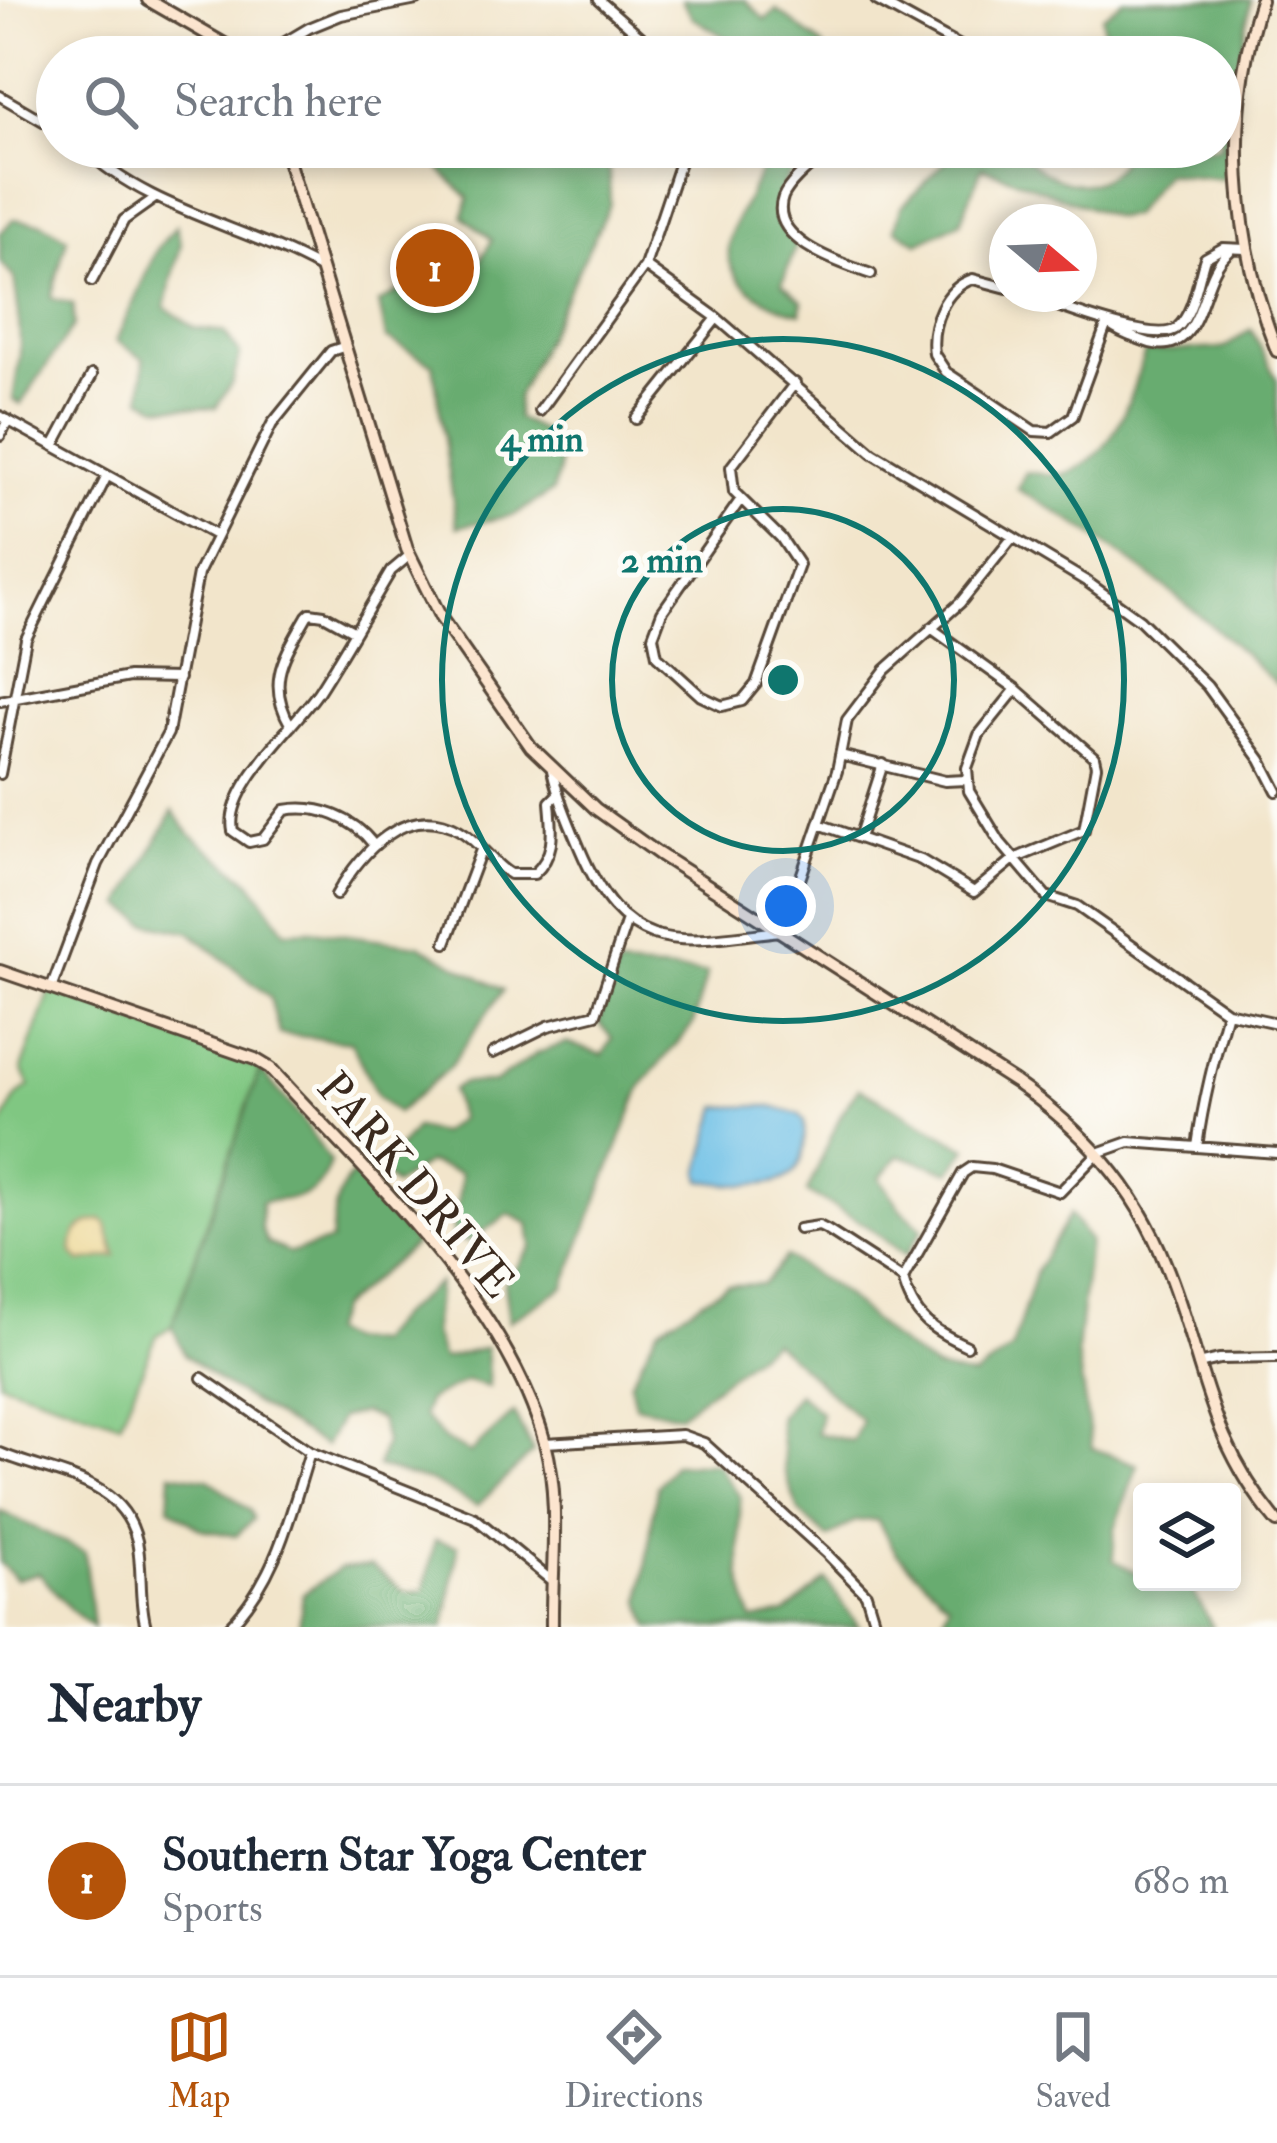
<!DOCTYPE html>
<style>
body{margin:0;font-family:"IM FELL Double Pica",serif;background:#f2f2f3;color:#1f2937}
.controls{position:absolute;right:36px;bottom:36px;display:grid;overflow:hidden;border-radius:12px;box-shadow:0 6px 18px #0003}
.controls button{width:108px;height:108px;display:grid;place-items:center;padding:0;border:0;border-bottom:3px solid #e0e1e3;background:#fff;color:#1f2937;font:60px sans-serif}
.compass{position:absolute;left:989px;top:204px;width:108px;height:108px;border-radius:50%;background:#fff;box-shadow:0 6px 18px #0003;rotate:109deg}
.you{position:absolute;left:786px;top:906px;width:42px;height:42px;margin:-30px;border:9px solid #fff;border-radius:50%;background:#1a73e8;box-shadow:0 0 0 18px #1a73e833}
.badge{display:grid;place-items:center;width:78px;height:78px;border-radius:50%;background:#b45309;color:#fff;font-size:39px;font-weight:700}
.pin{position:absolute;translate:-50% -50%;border:6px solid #fff;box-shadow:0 3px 12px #0006}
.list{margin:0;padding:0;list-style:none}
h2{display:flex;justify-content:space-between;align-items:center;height:156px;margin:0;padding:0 48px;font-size:51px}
h2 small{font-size:39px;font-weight:400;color:#747a83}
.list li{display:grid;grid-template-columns:78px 1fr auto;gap:36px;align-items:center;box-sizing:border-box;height:192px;padding:0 48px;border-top:3px solid #e0e1e3}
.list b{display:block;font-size:45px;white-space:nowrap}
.list p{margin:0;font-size:39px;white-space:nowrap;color:#747a83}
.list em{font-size:39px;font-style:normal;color:#747a83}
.icon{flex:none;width:66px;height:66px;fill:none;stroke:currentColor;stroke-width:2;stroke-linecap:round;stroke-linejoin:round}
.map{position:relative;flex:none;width:1277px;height:1627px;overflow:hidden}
.search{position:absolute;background:#fff;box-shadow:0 6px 18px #0003;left:36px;right:36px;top:36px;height:132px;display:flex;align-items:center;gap:30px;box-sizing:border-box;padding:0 42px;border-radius:66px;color:#747a83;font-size:45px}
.sheet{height:348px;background:#fff}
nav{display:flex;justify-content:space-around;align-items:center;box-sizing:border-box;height:168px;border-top:3px solid #e0e1e3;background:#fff;font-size:33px;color:#747a83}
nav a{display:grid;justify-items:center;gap:6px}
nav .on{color:#b45309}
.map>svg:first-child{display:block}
.green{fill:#80c782;stroke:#5e7850;stroke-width:3}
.forest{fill:#68ac70;stroke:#526b47;stroke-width:3}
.sand{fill:#eeda9e;stroke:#94825e;stroke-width:3}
.water{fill:#69bee5;stroke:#527482;stroke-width:3}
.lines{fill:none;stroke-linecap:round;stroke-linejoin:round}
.street-casing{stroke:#564638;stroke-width:14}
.secondary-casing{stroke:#564638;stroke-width:16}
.street{stroke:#fff;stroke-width:8}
.secondary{stroke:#fce5cf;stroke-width:10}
.ring{fill:none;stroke:#0f766e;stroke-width:6}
.labels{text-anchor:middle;stroke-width:10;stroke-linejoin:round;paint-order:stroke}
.street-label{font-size:45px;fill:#3b2a1e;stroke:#fdfcf7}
.centre{fill:#0f766e;stroke:#fdfcf7;stroke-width:6}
.ring-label{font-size:36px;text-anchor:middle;font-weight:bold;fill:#0f766e;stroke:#fdfcf7;stroke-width:10;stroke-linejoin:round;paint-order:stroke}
</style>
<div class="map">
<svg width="1277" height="1627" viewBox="0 0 1277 1627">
<rect width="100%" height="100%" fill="#fdfcf7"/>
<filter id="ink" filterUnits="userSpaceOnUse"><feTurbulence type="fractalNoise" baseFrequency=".00833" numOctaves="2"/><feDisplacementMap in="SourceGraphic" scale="24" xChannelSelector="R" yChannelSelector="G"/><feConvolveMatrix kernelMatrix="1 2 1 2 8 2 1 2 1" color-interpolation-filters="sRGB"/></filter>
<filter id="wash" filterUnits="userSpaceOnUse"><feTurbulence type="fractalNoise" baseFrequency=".004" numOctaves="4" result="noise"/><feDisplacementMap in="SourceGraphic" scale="48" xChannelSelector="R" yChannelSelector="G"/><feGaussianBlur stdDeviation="2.7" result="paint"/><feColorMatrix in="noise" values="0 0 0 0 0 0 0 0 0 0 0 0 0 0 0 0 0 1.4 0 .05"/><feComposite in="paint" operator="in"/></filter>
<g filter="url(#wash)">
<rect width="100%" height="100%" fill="#f2e5cb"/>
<path class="green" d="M 51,989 L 260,1069 L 172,1326 L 157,1335 L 120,1423 L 0,1382 L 0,1129 L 16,1097 L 30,1086 L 22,1069 Z"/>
<path class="forest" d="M 681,0 L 745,0 L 765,20 L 777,10 L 822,45 L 829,57 L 757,57 L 693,18 Z
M 1123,0 L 1251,0 L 1228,118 L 1224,179 L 1165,173 L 1131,216 L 1116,218 L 982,167 L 960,222 L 918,243 L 895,229 L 901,207 L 960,147 C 975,147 994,144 1009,147 C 1021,150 1030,163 1041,170 C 1078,193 1110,188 1129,147 L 1220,147 L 1220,57 L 1120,57 L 1106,48 L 1102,17 Z
M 441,147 L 574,147 L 582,162 L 609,168 L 610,204 L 517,397 L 517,418 L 559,440 L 559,471 L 552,492 L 514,515 L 457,527 L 433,364 L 386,338 L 379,303 L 415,282 L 464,287 L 492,240 L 463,216 L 469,198 L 440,170 Z
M 766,147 L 817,147 C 782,182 759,201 796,246 L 782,284 L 802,301 L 801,313 C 783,310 761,299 748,288 C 696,245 764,195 766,147 Z
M 13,219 L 42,223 L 67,238 L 51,298 L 73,304 L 74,325 L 21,404 L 13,399 L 20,354 L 19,315 L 14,278 L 0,262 L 0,234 Z
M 176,226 L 181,244 L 165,307 L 194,328 L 224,332 L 240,354 L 233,381 L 216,408 L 158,406 L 142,398 L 144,359 L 116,341 L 157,249 Z
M 1251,329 L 1277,380 L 1277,685 C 1199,610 1112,541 1017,489 L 1026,472 C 1038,473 1054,477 1064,474 C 1117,458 1129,398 1145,352 L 1225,348 Z
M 173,811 L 190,834 L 251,882 L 285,931 L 312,930 L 419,945 L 503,990 L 449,1068 L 397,1113 L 377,1095 L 351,1042 L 279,1034 L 270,997 L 190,932 L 146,923 L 122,905 Z
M 617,967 L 707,973 L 693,1024 L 642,1085 L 564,1287 L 509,1321 L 504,1284 L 532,1247 L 529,1224 L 509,1214 L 467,1242 L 453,1237 C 451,1214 463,1195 460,1173 L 427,1163 L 394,1185 L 380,1170 L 415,1128 L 440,1133 L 459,1119 L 452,1090 L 463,1083 L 494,1083 L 537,1053 L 567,1043 L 603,1055 L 612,1038 L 599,1023 Z
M 260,1069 L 302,1119 L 330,1162 C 317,1202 298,1197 261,1202 L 261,1228 L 267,1243 L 290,1253 L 331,1241 C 333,1217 335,1191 353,1174 L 415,1244 L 339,1308 L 329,1332 L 344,1340 L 375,1343 L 398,1316 L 438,1283 L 433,1333 L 442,1359 L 486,1348 L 489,1387 L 466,1381 L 428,1400 L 423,1416 L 444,1440 L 470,1453 L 514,1413 L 533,1452 L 477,1506 L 429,1481 L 377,1467 L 385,1443 L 380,1419 L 363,1413 L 341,1417 L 325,1446 L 223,1384 L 185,1355 L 172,1326 Z
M 859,1088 L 967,1148 L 950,1172 L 899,1155 L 880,1178 L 901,1209 L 923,1229 L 905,1256 L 866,1225 L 807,1192 L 843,1110 Z
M 1070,1214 L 1089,1241 L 1077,1353 L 1092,1448 L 1138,1465 L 1115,1529 L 1113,1560 L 1142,1576 L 1142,1582 L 1197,1582 L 1194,1593 L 1213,1627 L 939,1627 L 949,1603 L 897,1554 L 877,1520 L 855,1521 L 828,1538 L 799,1512 L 785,1473 L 779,1417 L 798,1393 L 821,1413 L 817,1433 L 853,1441 L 862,1421 L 773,1341 L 679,1415 L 635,1405 L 630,1383 L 658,1328 L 727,1285 L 763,1284 L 786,1257 L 841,1292 L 891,1338 L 935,1369 L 973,1377 L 1012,1349 L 1036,1271 Z
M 674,1464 L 717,1464 L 740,1497 L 740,1574 L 752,1620 L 785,1614 L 826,1580 L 859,1627 L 650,1627 L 641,1601 L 657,1486 Z
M 171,1473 L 209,1479 L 250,1511 L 253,1519 L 236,1536 L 201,1529 L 169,1507 Z
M 0,1511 L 85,1552 L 93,1627 L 71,1610 L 39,1573 L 16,1579 L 0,1563 Z
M 435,1540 L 458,1546 L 445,1627 L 299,1627 L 303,1594 L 339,1569 L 371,1566 L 405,1592 L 424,1591 Z"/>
<path class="sand" d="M 101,1220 L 106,1223 L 116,1256 L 80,1262 L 73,1254 C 70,1233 81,1223 101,1220 Z"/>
<path class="water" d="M 768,1106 L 799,1114 L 804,1120 C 808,1172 794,1186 742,1185 C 728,1184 716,1184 702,1180 L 700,1172 L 718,1107 Z"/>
</g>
<g filter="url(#ink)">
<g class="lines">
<defs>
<path id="street" d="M 599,0 L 664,57
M 876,0 L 980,57
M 260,57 L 309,28 L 341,15 L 417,0
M 0,96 L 57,129
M 82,147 C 148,210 242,225 320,268
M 831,147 C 817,161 791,179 783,197 C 767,241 843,264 871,274
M 645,266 L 717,318 L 873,453 L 1086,581 L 1140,620 L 1207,686 L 1261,760 L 1277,791
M 92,281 L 124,220 L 155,198
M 1007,288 L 973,279 C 944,288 930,325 934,354 L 946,372 L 1034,431 L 1051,432 L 1073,416 L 1107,323
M 1024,294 C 1051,303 1157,346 1177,328 C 1194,313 1198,279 1205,258 L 1223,248 L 1246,249
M 1107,323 C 1119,333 1135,338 1150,343 C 1206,357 1198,275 1229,252
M 540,411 L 645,266 L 685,147
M 0,416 L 215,535
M 636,419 L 717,318
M 0,436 L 8,420
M 54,446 L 92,375
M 741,499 L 662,612 L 653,636 L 657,656 L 701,696 L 722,706 L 742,701 L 756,684 L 799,565 L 781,538 L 734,492 L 731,467 L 795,383
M 1016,689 L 979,735 L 967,768 L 969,791 L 1000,842 L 1046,896 L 1077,906 L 1227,1012 L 1277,1023
M 0,701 L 129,677 L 179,678
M 291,726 C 265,682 284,657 307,616 L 310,613 L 324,615 L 353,631
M 840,755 L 945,781 L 966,780
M 552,770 C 558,798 569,823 580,849 C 626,957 676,944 779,931 L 793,900 L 837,771 L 847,720 L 885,670 L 960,603 L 1013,537
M 0,774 L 26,639 L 107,476
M 819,824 L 921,860 L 974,892 L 1014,859 L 1084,830 L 1096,766 L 1094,757 L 1016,689 L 931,628
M 859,838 L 883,764
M 373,844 C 353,818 319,804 285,810 L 263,839 L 249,842 L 233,831 C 224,787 296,726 319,691 C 344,652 367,611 391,571 L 410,555
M 336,895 C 360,854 406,800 459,830 C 479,841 491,862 510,874 L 534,874 C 557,853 552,830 550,802 L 557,795
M 446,943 L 481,850
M 51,989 L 98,864 L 168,733 L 198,574 L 272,424 L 331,351 L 343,347
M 493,1053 L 548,1026 L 596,1014 L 626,923
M 1197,1147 C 1203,1101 1215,1056 1227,1012
M 799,1229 L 819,1226 L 827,1230 L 903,1279
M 903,1279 L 963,1173 L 972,1167 L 992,1169 L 1060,1192 L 1098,1153 L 1129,1142 L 1277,1153
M 903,1279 C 913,1318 932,1330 967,1346
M 1198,1364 L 1219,1359 L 1277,1358
M 202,1378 L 310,1452 L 475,1518 L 552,1581
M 545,1443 L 682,1435 L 704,1443 L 826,1553 L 866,1594 L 876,1627
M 0,1453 C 51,1475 122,1477 137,1541 C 143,1570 138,1599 146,1627
M 229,1627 C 277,1578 290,1515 310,1452"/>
<path id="secondary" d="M 148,0 L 247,57
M 1261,0 C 1224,114 1233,241 1277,351
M 284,147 L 407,549 L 441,618 L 531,747 L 596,809 L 659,854 L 1015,1082 C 1082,1129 1135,1186 1165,1263 C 1205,1361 1205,1435 1277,1522
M 0,971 L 255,1059 L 270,1068 C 368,1175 506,1300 545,1443 C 561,1502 551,1567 552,1627"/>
</defs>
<use href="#street" class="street-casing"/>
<use href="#secondary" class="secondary-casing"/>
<use href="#street" class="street"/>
<use href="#secondary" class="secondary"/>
</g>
</g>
<g class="ring">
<circle cx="783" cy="680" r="171"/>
<circle cx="783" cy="680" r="341"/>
</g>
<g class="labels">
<g class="street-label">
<text transform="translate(417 1184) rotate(50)" y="16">PARK DRIVE</text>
</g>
</g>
<circle cx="783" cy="680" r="18" class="centre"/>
<g class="ring-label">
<text x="542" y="451">4 min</text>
<text x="662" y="572">2 min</text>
</g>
</svg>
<div class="controls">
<button><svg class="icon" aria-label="layers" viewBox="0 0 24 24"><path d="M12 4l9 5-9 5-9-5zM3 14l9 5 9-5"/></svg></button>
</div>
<svg class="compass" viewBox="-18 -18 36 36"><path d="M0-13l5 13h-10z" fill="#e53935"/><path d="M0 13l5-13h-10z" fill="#747a83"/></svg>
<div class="you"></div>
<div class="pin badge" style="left:435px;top:268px">1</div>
<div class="search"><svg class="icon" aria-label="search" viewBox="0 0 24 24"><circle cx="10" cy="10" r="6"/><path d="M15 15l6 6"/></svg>Search here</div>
</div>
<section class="sheet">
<h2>Nearby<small></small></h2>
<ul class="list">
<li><span class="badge">1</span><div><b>Southern Star Yoga Center</b><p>Sports</p></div><em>680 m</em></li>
</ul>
</section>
<nav>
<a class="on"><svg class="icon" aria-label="map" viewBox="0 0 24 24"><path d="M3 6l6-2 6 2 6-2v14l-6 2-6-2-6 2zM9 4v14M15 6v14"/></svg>Map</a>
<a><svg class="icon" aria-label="directions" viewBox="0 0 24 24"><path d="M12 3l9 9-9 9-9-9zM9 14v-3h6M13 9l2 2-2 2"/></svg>Directions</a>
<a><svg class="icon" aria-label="saved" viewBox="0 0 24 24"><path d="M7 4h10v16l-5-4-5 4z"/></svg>Saved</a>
</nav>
